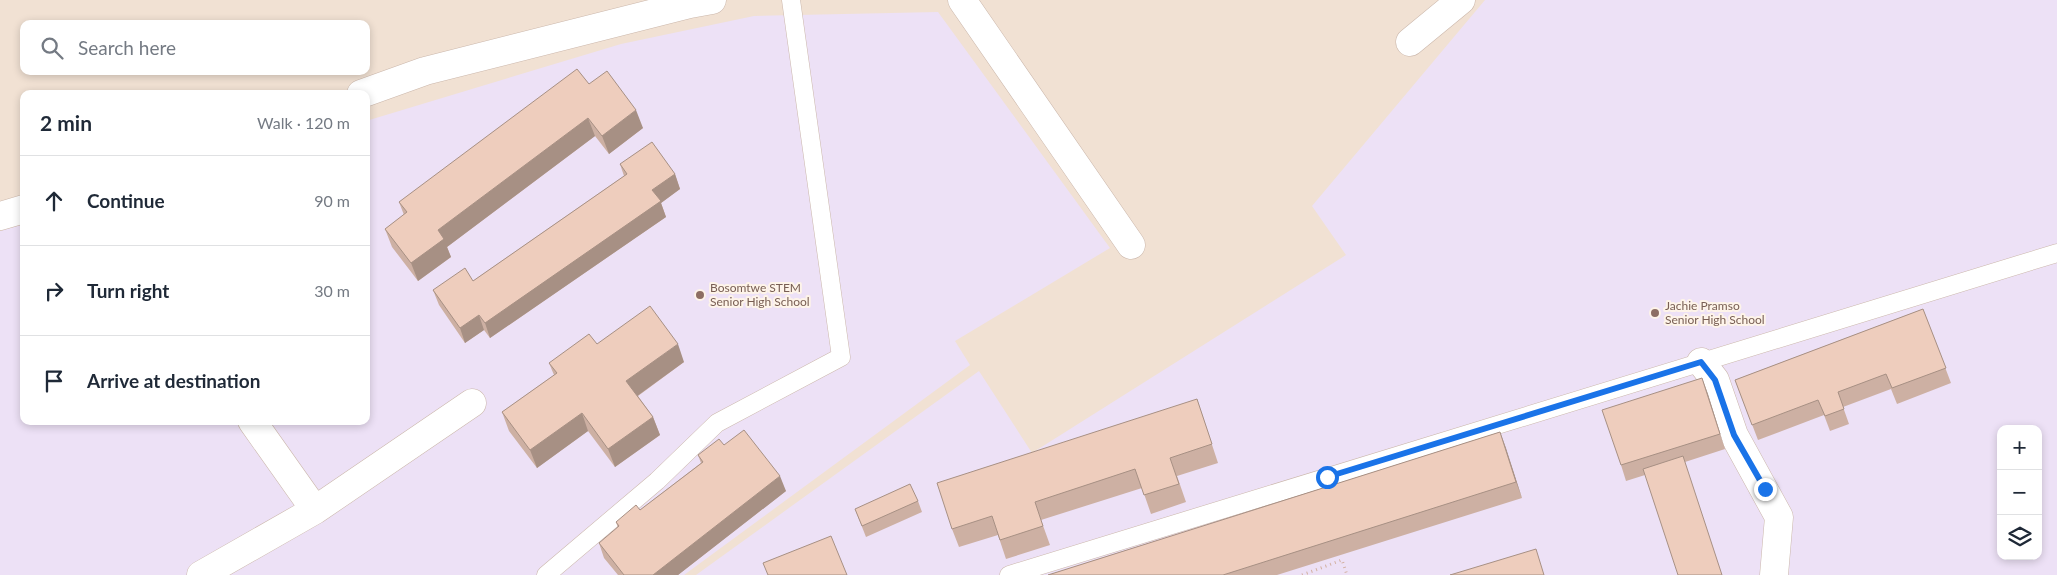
<!DOCTYPE html>
<meta charset="utf-8">
<style>
body{margin:0;font-family:Lato,sans-serif;background:#f2f2f3;color:#1f2937}
.controls{position:absolute;right:15px;bottom:15px;display:grid;overflow:hidden;border-radius:10px;box-shadow:0 2px 8px #0003}
.controls button{width:45px;height:45px;display:grid;place-items:center;padding:0;border:0;border-bottom:1px solid #e0e1e3;background:#fff;color:#1f2937;font:25px sans-serif}
.stop{position:absolute;width:15px;height:15px;margin:-11px;border:4px solid #1a73e8;border-radius:50%;background:#fff}
.stop.end{background:#1a73e8;border-color:#fff;box-shadow:0 1px 5px #0008}
.list{margin:0;padding:0;list-style:none}
h2{display:flex;justify-content:space-between;align-items:center;height:65px;margin:0;padding:0 20px;font-size:21px}
h2 small{font-size:16px;font-weight:400;color:#747a83}
.list li{display:grid;grid-template-columns:32px 1fr auto;gap:15px;align-items:center;box-sizing:border-box;height:90px;padding:0 20px;border-top:1px solid #e0e1e3}
.list b{display:block;font-size:19px;white-space:nowrap}
.list em{font-size:16px;font-style:normal;color:#747a83}
.icon{flex:none;width:28px;height:28px;fill:none;stroke:currentColor;stroke-width:2;stroke-linecap:round;stroke-linejoin:round}
.map{position:relative;flex:none;width:2057px;height:575px;overflow:hidden}
.search{position:absolute;background:#fff;box-shadow:0 2px 8px #0003;left:20px;top:20px;width:350px;height:55px;display:flex;align-items:center;gap:12px;box-sizing:border-box;padding:0 18px;border-radius:10px;color:#747a83;font-size:19px}
.panel{position:absolute;background:#fff;box-shadow:0 2px 8px #0003;left:20px;top:90px;width:350px;height:335px;border-radius:10px}
.map>svg:first-child{display:block}
.residential{fill:#f1e1d3;fill-rule:evenodd}
.education{fill:#ede1f6;fill-rule:evenodd}
.lines{fill:none;stroke-linecap:round;stroke-linejoin:round}
.service-casing{stroke:#cbb7ab;stroke-width:19}
.minor-casing{stroke:#cbb7ab;stroke-width:29}
.path{stroke:#d2b0a1;stroke-width:3;stroke-dasharray:1 4;stroke-linecap:butt}
.service{stroke:#fff;stroke-width:18}
.minor{stroke:#fff;stroke-width:28}
.wall{fill:#cdb0a3}
.shaded-wall{fill:#a79084}
.building{fill:#eecdbd;stroke:#a79084}
.route{stroke:#1a73e8;stroke-width:6}
.education-dot{fill:#8d6e63;stroke:#fef4e9;stroke-width:2}
.labels{text-anchor:middle;stroke-width:4;stroke-linejoin:round;paint-order:stroke}
.education-label{font-size:12px;fill:#785e54;stroke:#fef4e9;text-anchor:start}
</style>
<div class="map">
<svg width="2057" height="575" viewBox="0 0 2057 575">
<rect width="100%" height="100%" fill="#faf0e4"/>
<path class="residential" d="M 0,0 L 2057,0 L 2057,575 L 0,575 ZM 24,24 L 366,24 L 366,71 L 24,71 ZM 24,94 L 366,94 L 366,421 L 24,421 ZM 2001,429 L 2038,429 L 2038,556 L 2001,556 Z"/>
<path class="education" d="M 1485,0 L 2057,0 L 2057,575 L 696,575 L 979,371 L 1032,453 L 1346,255 L 1312,206 ZM 2001,429 L 2038,429 L 2038,556 L 2001,556 Z
M 938,12 L 1110,248 L 955,341 L 970,365 L 684,575 L 0,575 L 0,231 L 24,224 L 24,421 L 366,421 L 366,121 L 621,44 L 754,16 Z"/>
<g class="lines">
<defs>
<path id="service" d="M 546,575 L 657,481 L 717,423 L 841,357 L 791,0
M 1009,575 L 2057,253"/>
<path id="minor" d="M 962,0 L 1131,245
M 1410,42 L 1461,0
M 361,94 L 425,71 L 690,4 L 712,0
M 0,216 L 24,209
M 1701,362 L 1715,380 L 1734,435 L 1779,517 L 1774,575
M 252,421 L 315,510
M 201,575 L 315,510 L 472,403"/>
</defs>
<use href="#service" class="service-casing"/>
<use href="#minor" class="minor-casing"/>
<path class="path" d="M 1302,575 L 1342,560 L 1347,575"/>
<use href="#service" class="service"/>
<use href="#minor" class="minor"/>
</g>
<path class="wall" d="M 589,84 L 643,128 L 609,154 L 595,136 L 447,247 L 451,257 L 418,281 L 392,247 L 385,229 L 404,215 L 399,202 Z
M 620,164 L 675,174 L 680,189 L 661,203 L 666,217 L 490,338 L 484,330 L 465,343 L 439,305 L 433,290 L 473,281 L 624,176 Z
M 1923,309 L 1951,383 L 1897,404 L 1891,389 L 1843,407 L 1849,424 L 1830,431 L 1824,415 L 1758,440 L 1735,380 Z
M 597,344 L 684,362 L 638,396 L 653,417 L 660,435 L 615,467 L 588,431 L 537,468 L 509,431 L 502,412 L 554,375 L 549,363 Z
M 1702,378 L 1725,449 L 1685,462 L 1688,472 L 1645,475 L 1626,481 L 1621,465 Z
M 1197,399 L 1218,463 L 1177,476 L 1186,502 L 1151,514 L 1142,488 L 1041,520 L 1050,545 L 1006,559 L 998,535 L 959,547 L 952,529 Z
M 1500,432 L 1522,498 L 1277,575 L 1048,575 Z
M 724,445 L 786,491 L 678,575 L 618,575 L 604,558 L 599,543 L 618,528 L 616,522 L 640,510 L 701,463 L 698,455 Z
M 918,501 L 922,512 L 866,537 L 855,509 Z"/>
<path class="shaded-wall" d="M 636,110 L 643,128 L 609,154 L 602,136 Z
M 588,118 L 595,136 L 447,247 L 451,257 L 418,281 L 411,263 L 438,230 Z
M 675,174 L 680,189 L 661,203 L 666,217 L 490,338 L 485,323 L 652,190 Z
M 479,315 L 484,330 L 465,343 L 460,328 Z
M 678,344 L 684,362 L 633,399 L 626,381 Z
M 1702,378 L 1708,394 L 1725,449 L 1720,434 Z
M 582,413 L 588,431 L 537,468 L 530,450 Z
M 653,417 L 660,435 L 615,467 L 608,449 Z
M 1500,432 L 1506,448 L 1522,498 L 1516,482 Z
M 780,476 L 786,491 L 678,575 L 653,575 Z"/>
<path class="building" d="M 577,69 L 589,84 L 607,71 L 636,110 L 602,136 L 588,118 L 438,230 L 444,239 L 411,263 L 385,229 L 407,212 L 399,202 Z
M 652,142 L 675,174 L 652,190 L 661,201 L 485,323 L 479,315 L 460,328 L 433,290 L 465,268 L 473,281 L 627,174 L 620,164 Z
M 650,306 L 678,344 L 626,381 L 653,417 L 608,449 L 582,413 L 530,450 L 502,412 L 557,373 L 549,363 L 589,334 L 597,344 Z
M 1923,309 L 1946,368 L 1892,388 L 1886,374 L 1838,392 L 1844,409 L 1825,416 L 1818,400 L 1752,425 L 1735,380 Z
M 1702,378 L 1720,434 L 1621,465 L 1602,410 Z
M 1197,399 L 1212,444 L 1170,458 L 1179,484 L 1144,495 L 1135,469 L 1035,502 L 1043,526 L 1000,540 L 992,516 L 952,529 L 937,483 Z
M 744,430 L 780,476 L 653,575 L 624,575 L 599,543 L 619,526 L 616,522 L 636,505 L 640,510 L 703,462 L 698,455 L 719,439 L 724,445 Z
M 1500,432 L 1516,482 L 1223,575 L 1048,575 Z
M 1683,456 L 1722,575 L 1678,575 L 1643,469 Z
M 910,484 L 918,501 L 862,526 L 855,509 Z
M 831,536 L 847,575 L 768,575 L 763,563 Z
M 1536,549 L 1544,575 L 1450,575 Z"/>
<g class="lines">
<path class="route" d="M 1327,477 L 1701,362 L 1715,380 L 1734,435 L 1765,489"/>
</g>
<g class="education-dot">
<circle cx="700" cy="295" r="5"/>
<circle cx="1655" cy="313" r="5"/>
</g>
<g class="labels">
<g class="education-label">
<text x="710" y="292">Bosomtwe STEM<tspan x="710" dy="14">Senior High School</tspan></text>
<text x="1665" y="310">Jachie Pramso<tspan x="1665" dy="14">Senior High School</tspan></text>
</g>
</g>
</svg>
<div class="controls">
<button>+</button>
<button>−</button>
<button><svg class="icon" aria-label="layers" viewBox="0 0 24 24"><path d="M12 4l9 5-9 5-9-5zM3 14l9 5 9-5"/></svg></button>
</div>
<div class="stop" style="left:1327px;top:477px"></div>
<div class="stop end" style="left:1765px;top:489px"></div>
<div class="search"><svg class="icon" aria-label="search" viewBox="0 0 24 24"><circle cx="10" cy="10" r="6"/><path d="M15 15l6 6"/></svg>Search here</div>
<section class="panel">
<h2>2 min<small>Walk · 120 m</small></h2>
<ul class="list">
<li><svg class="icon" aria-label="ahead" viewBox="0 0 24 24"><path d="M12 20V5M6 11l6-6 6 6"/></svg><div><b>Continue</b></div><em>90 m</em></li>
<li><svg class="icon" aria-label="right" viewBox="0 0 24 24"><path d="M7 20v-9h11M14 6l5 5-5 5"/></svg><div><b>Turn right</b></div><em>30 m</em></li>
<li><svg class="icon" aria-label="arrive" viewBox="0 0 24 24"><path d="M6 21V4h12l-3 4 3 4H6"/></svg><div><b>Arrive at destination</b></div></li>
</ul>
</section>
</div>
